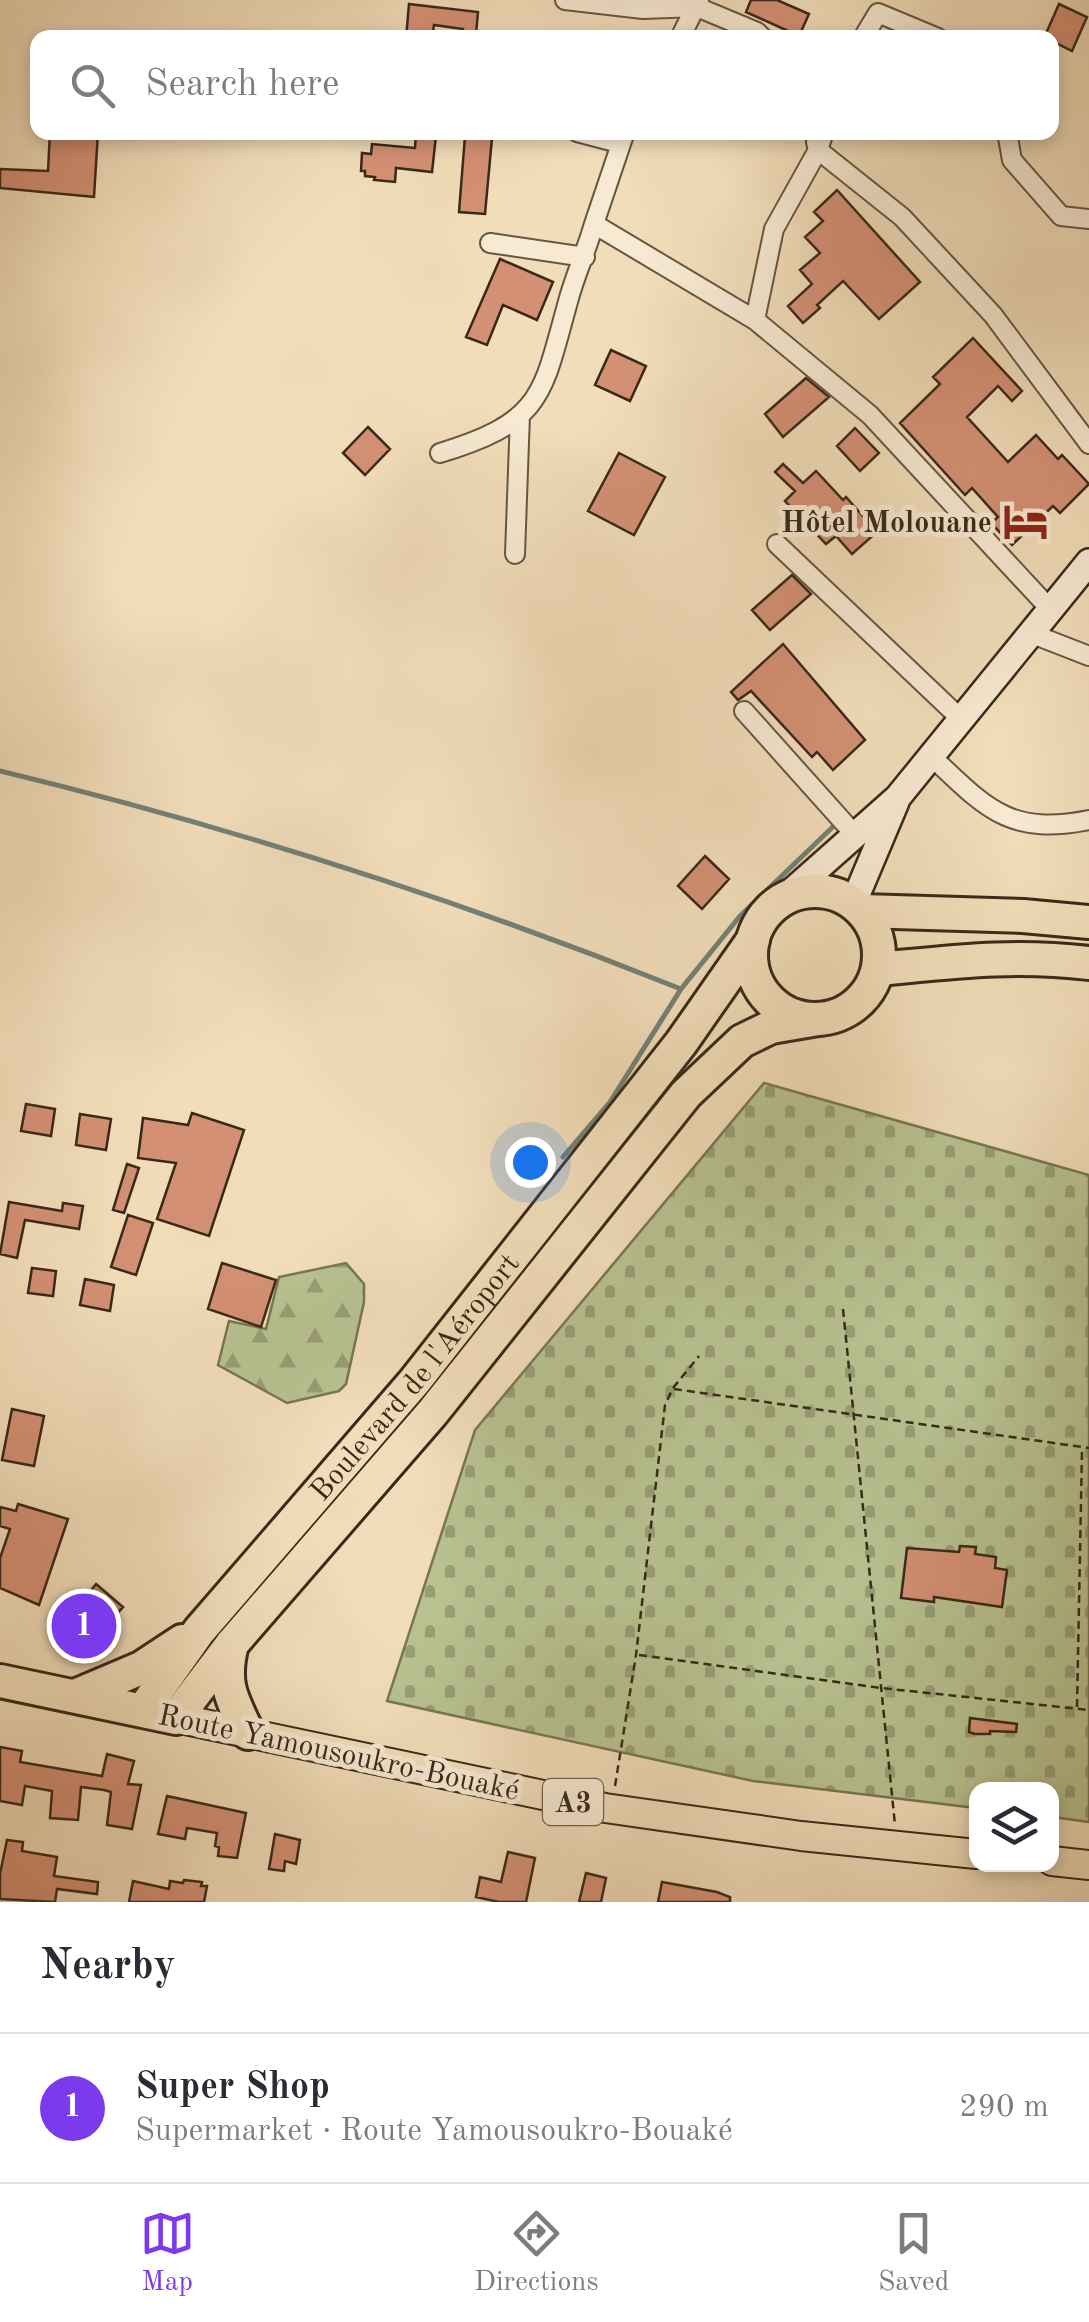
<!DOCTYPE html>
<meta charset="utf-8">
<style>
body{margin:0;font-family:"Old Standard TT",serif;background:#f7f7f7;color:#2b2b33}
.controls{position:absolute;right:30px;bottom:30px;display:grid;overflow:hidden;border-radius:20px;box-shadow:0 5px 15px #0003}
.controls button{width:90px;height:90px;display:grid;place-items:center;padding:0;border:0;border-bottom:2px solid #e1e1e2;background:#fff;color:#2b2b33;font:50px sans-serif}
.you{position:absolute;left:530px;top:1162px;width:35px;height:35px;margin:-25px;border:8px solid #fff;border-radius:50%;background:#1a73e8;box-shadow:0 0 0 15px #1a73e833}
.badge{display:grid;place-items:center;width:65px;height:65px;border-radius:50%;background:#7c3aed;color:#fff;font-size:32px;font-weight:700}
.pin{position:absolute;translate:-50% -50%;border:5px solid #fff;box-shadow:0 2px 10px #0006}
.list{margin:0;padding:0;list-style:none}
h2{display:flex;justify-content:space-between;align-items:center;height:130px;margin:0;padding:0 40px;font-size:42px}
h2 small{font-size:32px;font-weight:400;color:#7c7c81}
.list li{display:grid;grid-template-columns:65px 1fr auto;gap:30px;align-items:center;box-sizing:border-box;height:150px;padding:0 40px;border-top:2px solid #e1e1e2}
.list b{display:block;font-size:38px;white-space:nowrap}
.list p{margin:0;font-size:32px;white-space:nowrap;color:#7c7c81}
.list em{font-size:32px;font-style:normal;color:#7c7c81}
.icon{flex:none;width:55px;height:55px;fill:none;stroke:currentColor;stroke-width:2;stroke-linecap:round;stroke-linejoin:round}
.map{position:relative;flex:none;width:1089px;height:1902px;overflow:hidden}
.search{position:absolute;background:#fff;box-shadow:0 5px 15px #0003;left:30px;right:30px;top:30px;height:110px;display:flex;align-items:center;gap:25px;box-sizing:border-box;padding:0 35px;border-radius:20px;color:#7c7c81;font-size:38px}
.sheet{height:280px;background:#fff}
nav{display:flex;justify-content:space-around;align-items:center;box-sizing:border-box;height:140px;border-top:2px solid #e1e1e2;background:#fff;font-size:28px;color:#7c7c81}
nav a{display:grid;justify-items:center;gap:5px}
nav .on{color:#7c3aed}
.map>svg:first-child{display:block}
.forest{fill:url(#forest-firs);stroke:#787655;stroke-width:2.5}
.cemetery{fill:url(#cemetery-stones);stroke:#787655;stroke-width:2.5}
.lines{fill:none;stroke-linecap:round;stroke-linejoin:round}
.stream{stroke:#738175;stroke-width:5}
.building{fill:#d49074;stroke:#382919;stroke-width:2.5}
.street-casing{stroke:#665641;stroke-width:22}
.secondary-casing{stroke:#382919;stroke-width:30}
.primary-casing{stroke:#382919;stroke-width:32}
.highway-casing{stroke:#382919;stroke-width:38}
.path{stroke:#382919;stroke-width:2.5;stroke-dasharray:8 5;stroke-linecap:butt}
.street{stroke:#f7e9d2;stroke-width:18}
.secondary{stroke:#f7e9d2;stroke-width:25}
.primary{stroke:#f2ddba;stroke-width:28}
.highway{stroke:#f2ddba;stroke-width:32}
.labels{text-anchor:middle;stroke-width:10;stroke-linejoin:round;paint-order:stroke}
.shield{fill:#f7e9d2;stroke:#716350;stroke-width:2.5}
.shield-label{font-size:28px;font-weight:bold;fill:#382919}
.poi-label{font-size:30px;font-weight:bold;fill:#382919;stroke:#f7e9d2;text-anchor:end}
.street-label{font-size:30px;fill:#382919;stroke:#f7e9d2}
</style>
<div class="map">
<svg width="1089" height="1902" viewBox="0 0 1089 1902">
<defs>
<pattern id="forest-firs" width="22" height="20" patternUnits="userSpaceOnUse" patternTransform="scale(2.5)"><rect width="22" height="20" fill="#b8c291"/><path d="M5 1l3.5 6h-7zM16 11l3.5 6h-7z" fill="#979e76"/></pattern>
<pattern id="cemetery-stones" width="16" height="16" patternUnits="userSpaceOnUse" patternTransform="scale(2.5)"><rect width="16" height="16" fill="#b8c291"/><path d="M2 7V4a2 2 0 0 1 4 0v3zM10 15v-3a2 2 0 0 1 4 0v3z" fill="#979e76"/></pattern>
</defs>
<rect width="100%" height="100%" fill="#f2ddba"/>
<filter id="stains"><feTurbulence type="fractalNoise" baseFrequency=".002" numOctaves="4"/><feColorMatrix values="0 0 0 0 .2 0 0 0 0 .09 0 0 0 0 .02 0 0 0 .5 -.17"/></filter>
<radialGradient id="worn" r=".72"><stop offset=".6" stop-color="#630" stop-opacity="0"/><stop offset="1" stop-color="#630" stop-opacity=".3"/></radialGradient>
<path class="forest" d="M 346,1263 L 364,1284 L 364,1302 L 346,1384 L 339,1391 L 287,1403 L 218,1365 L 229,1321 L 266,1329 L 279,1277 Z"/>
<path class="cemetery" d="M 764,1083 L 1089,1175 L 1089,1822 L 1052,1817 L 1052,1790 L 976,1790 L 976,1808 L 753,1781 L 387,1701 L 475,1430 Z"/>
<g class="lines">
<path class="stream" d="M 0,771 C 232,827 459,900 681,989
M 563,1157 L 610,1102 L 681,989 L 740,916 L 839,821"/>
</g>
<path class="building" d="M 751,0 L 777,0 L 809,14 L 799,36 L 746,12 Z
M 409,4 L 478,12 L 476,34 L 463,33 L 463,29 L 434,25 L 432,38 L 406,38 Z
M 1059,4 L 1087,17 L 1072,51 L 1052,41 L 1052,38 L 1044,38 Z
M 50,132 L 98,132 L 94,197 L 0,188 L 0,169 L 48,171 Z
M 416,133 L 436,136 L 432,172 L 396,168 L 395,182 L 374,180 L 375,177 L 365,176 L 365,171 L 361,171 L 362,153 L 371,154 L 372,144 L 415,148 Z
M 465,136 L 492,138 L 485,214 L 459,212 Z
M 837,190 L 920,282 L 879,319 L 843,281 L 817,305 L 820,308 L 803,323 L 788,306 L 812,284 L 800,270 L 820,253 L 805,237 L 823,221 L 814,212 Z
M 500,259 L 553,282 L 537,320 L 503,305 L 487,345 L 466,337 Z
M 973,338 L 1022,391 L 1012,401 L 998,386 L 967,417 L 1008,462 L 1036,435 L 1058,459 L 1062,455 L 1089,484 L 1060,513 L 1053,506 L 1012,545 L 991,523 L 998,517 L 972,488 L 965,495 L 900,423 L 940,384 L 933,377 Z
M 611,350 L 646,366 L 630,401 L 595,385 Z
M 806,378 L 829,397 L 783,437 L 765,414 Z
M 368,427 L 390,449 L 365,475 L 343,453 Z
M 855,428 L 879,453 L 860,471 L 837,446 Z
M 619,453 L 665,477 L 634,535 L 588,511 Z
M 783,464 L 803,483 L 816,471 L 843,500 L 846,497 L 877,532 L 852,554 L 836,536 L 826,544 L 785,501 L 795,491 L 775,472 Z
M 792,575 L 811,594 L 770,630 L 752,610 Z
M 783,644 L 865,740 L 833,770 L 817,752 L 812,757 L 751,691 L 738,700 L 731,692 Z
M 705,856 L 729,879 L 702,909 L 678,886 Z
M 26,1104 L 55,1109 L 51,1136 L 21,1131 Z
M 192,1113 L 244,1130 L 209,1236 L 157,1219 L 176,1163 L 138,1158 L 143,1118 L 188,1125 Z
M 80,1114 L 111,1119 L 106,1150 L 76,1145 Z
M 127,1164 L 139,1168 L 124,1213 L 113,1210 Z
M 9,1202 L 62,1211 L 63,1203 L 83,1206 L 79,1229 L 25,1220 L 17,1258 L 0,1254 Z
M 128,1215 L 153,1223 L 136,1275 L 111,1267 Z
M 222,1263 L 276,1280 L 261,1327 L 208,1309 Z
M 32,1268 L 56,1271 L 53,1296 L 28,1293 Z
M 85,1279 L 114,1285 L 110,1311 L 80,1305 Z
M 12,1409 L 44,1416 L 34,1466 L 2,1460 Z
M 18,1504 L 68,1519 L 39,1605 L 0,1588 L 0,1558 L 10,1529 L 0,1526 L 0,1507 L 16,1511 Z
M 960,1546 L 976,1547 L 975,1554 L 996,1557 L 995,1568 L 1007,1570 L 1002,1607 L 934,1597 L 934,1602 L 901,1598 L 907,1548 L 959,1552 Z
M 96,1584 L 123,1607 L 94,1639 L 79,1639 L 63,1625 Z
M 970,1718 L 1017,1724 L 1016,1732 L 990,1731 L 990,1734 L 975,1734 L 969,1732 Z
M 0,1747 L 22,1751 L 20,1762 L 102,1776 L 107,1754 L 134,1761 L 128,1784 L 141,1785 L 132,1829 L 107,1825 L 111,1792 L 104,1790 L 81,1787 L 78,1820 L 50,1818 L 52,1791 L 25,1786 L 22,1805 L 0,1801 Z
M 167,1796 L 246,1813 L 237,1858 L 218,1856 L 219,1847 L 215,1846 L 217,1833 L 187,1828 L 185,1839 L 158,1834 Z
M 275,1834 L 300,1840 L 296,1864 L 285,1861 L 284,1871 L 269,1869 Z
M 7,1840 L 23,1842 L 22,1851 L 57,1857 L 54,1876 L 98,1882 L 97,1894 L 57,1889 L 55,1902 L 0,1899 L 0,1874 Z
M 508,1852 L 535,1858 L 526,1902 L 499,1902 L 476,1897 L 480,1877 L 501,1882 Z
M 586,1873 L 606,1878 L 601,1902 L 579,1902 Z
M 184,1880 L 202,1882 L 201,1886 L 207,1886 L 204,1902 L 129,1902 L 133,1881 L 169,1889 L 170,1881 L 183,1883 Z
M 662,1882 L 717,1892 L 730,1897 L 730,1902 L 658,1902 Z"/>
<g class="lines">
<defs>
<path id="street" d="M 565,0 L 643,9 L 697,7 L 757,32 L 763,38
M 680,38 L 699,0
M 863,38 L 878,13 L 938,38
M 577,132 L 619,143
M 625,132 L 594,224 L 755,320
M 824,132 L 818,150 L 774,229 L 755,320 L 870,415 L 1050,609
M 1007,132 L 1012,160 L 1061,216 L 1089,219
M 816,142 L 818,150 L 902,217 L 993,315 L 1089,444
M 490,243 L 585,257
M 440,453 C 545,421 542,394 569,298 C 576,273 587,249 594,224
M 777,544 L 962,720
M 515,554 L 520,415
M 1030,633 L 1089,656
M 744,711 L 855,835
M 932,757 C 986,808 1009,836 1089,820"/>
<path id="secondary" d="M 783,899 L 898,797 L 1089,562
M 853,904 L 896,802"/>
<path id="primary" d="M 176,1718 L 605,1808 L 801,1836 L 976,1854
M 1052,1861 L 1089,1865"/>
<g id="highway">
<circle cx="815" cy="955" r="64"/>
<path d="M 862,911 L 1023,916 L 1089,922"/>
<path d="M 878,969 C 953,962 1012,954 1089,963"/>
<path d="M 232,1644 C 222,1683 231,1698 248,1733"/>
<path d="M 0,1681 L 176,1718 L 232,1644 L 433,1412 L 686,1094 L 742,1041 L 771,1027 L 818,1019"/>
<path d="M 75,1696 L 141,1668 L 182,1641"/>
<path id="s1" d="M 143,1710 L 199,1631 L 414,1382 L 681,1043 L 753,940"/>
</g>
</defs>
<use href="#street" class="street-casing"/>
<use href="#secondary" class="secondary-casing"/>
<use href="#primary" class="primary-casing"/>
<use href="#highway" class="highway-casing"/>
<path class="path" d="M 843,1309 L 895,1825
M 674,1389 L 1089,1448
M 639,1655 L 881,1688 L 1089,1710
M 1077,1707 L 1082,1450
M 615,1786 L 636,1655 L 665,1405 L 673,1388 L 699,1356"/>
<use href="#street" class="street"/>
<use href="#secondary" class="secondary"/>
<use href="#primary" class="primary"/>
<use href="#highway" class="highway"/>
</g>
<defs>
<symbol id="hotel-bare" viewBox="-9 -9 18 18"><path d="M-6-4.5h1.5V1H6V5H4.5V3h-9V5H-6ZM-4 0a1.8 1.8 0 1 1 3.6 0ZM.5 0V-2.5h3Q6-2.5 6 0Z" fill="#8f2418" stroke="#f7e9d2" stroke-width="2.5" paint-order="stroke"/></symbol>
</defs>
<g fill-rule="evenodd">
<use href="#hotel-bare" x="994" y="490" width="63" height="63"/>
</g>
<g class="labels">
<rect class="shield" x="543" y="1779" width="60" height="46" rx="8"/>
<g class="shield-label">
<text x="573" y="1812">A3</text>
</g>
<g class="poi-label">
<text x="992" y="532">Hôtel Molouane</text>
</g>
<g class="street-label">
<text dy="10" stroke="none"><textPath href="#s1" startOffset="430">Boulevard de l'Aéroport</textPath></text>
<text transform="translate(339 1752) rotate(12)" y="10">Route Yamousoukro-Bouaké</text>
</g>
</g>
<rect width="100%" height="100%" filter="url(#stains)"/>
<rect width="100%" height="100%" fill="url(#worn)"/>
</svg>
<div class="controls">
<button><svg class="icon" aria-label="layers" viewBox="0 0 24 24"><path d="M12 4l9 5-9 5-9-5zM3 14l9 5 9-5"/></svg></button>
</div>
<div class="you"></div>
<div class="pin badge" style="left:84px;top:1626px">1</div>
<div class="search"><svg class="icon" aria-label="search" viewBox="0 0 24 24"><circle cx="10" cy="10" r="6"/><path d="M15 15l6 6"/></svg>Search here</div>
</div>
<section class="sheet">
<h2>Nearby<small></small></h2>
<ul class="list">
<li><span class="badge">1</span><div><b>Super Shop</b><p>Supermarket · Route Yamousoukro-Bouaké</p></div><em>290 m</em></li>
</ul>
</section>
<nav>
<a class="on"><svg class="icon" aria-label="map" viewBox="0 0 24 24"><path d="M3 6l6-2 6 2 6-2v14l-6 2-6-2-6 2zM9 4v14M15 6v14"/></svg>Map</a>
<a><svg class="icon" aria-label="directions" viewBox="0 0 24 24"><path d="M12 3l9 9-9 9-9-9zM9 14v-3h6M13 9l2 2-2 2"/></svg>Directions</a>
<a><svg class="icon" aria-label="saved" viewBox="0 0 24 24"><path d="M7 4h10v16l-5-4-5 4z"/></svg>Saved</a>
</nav>
